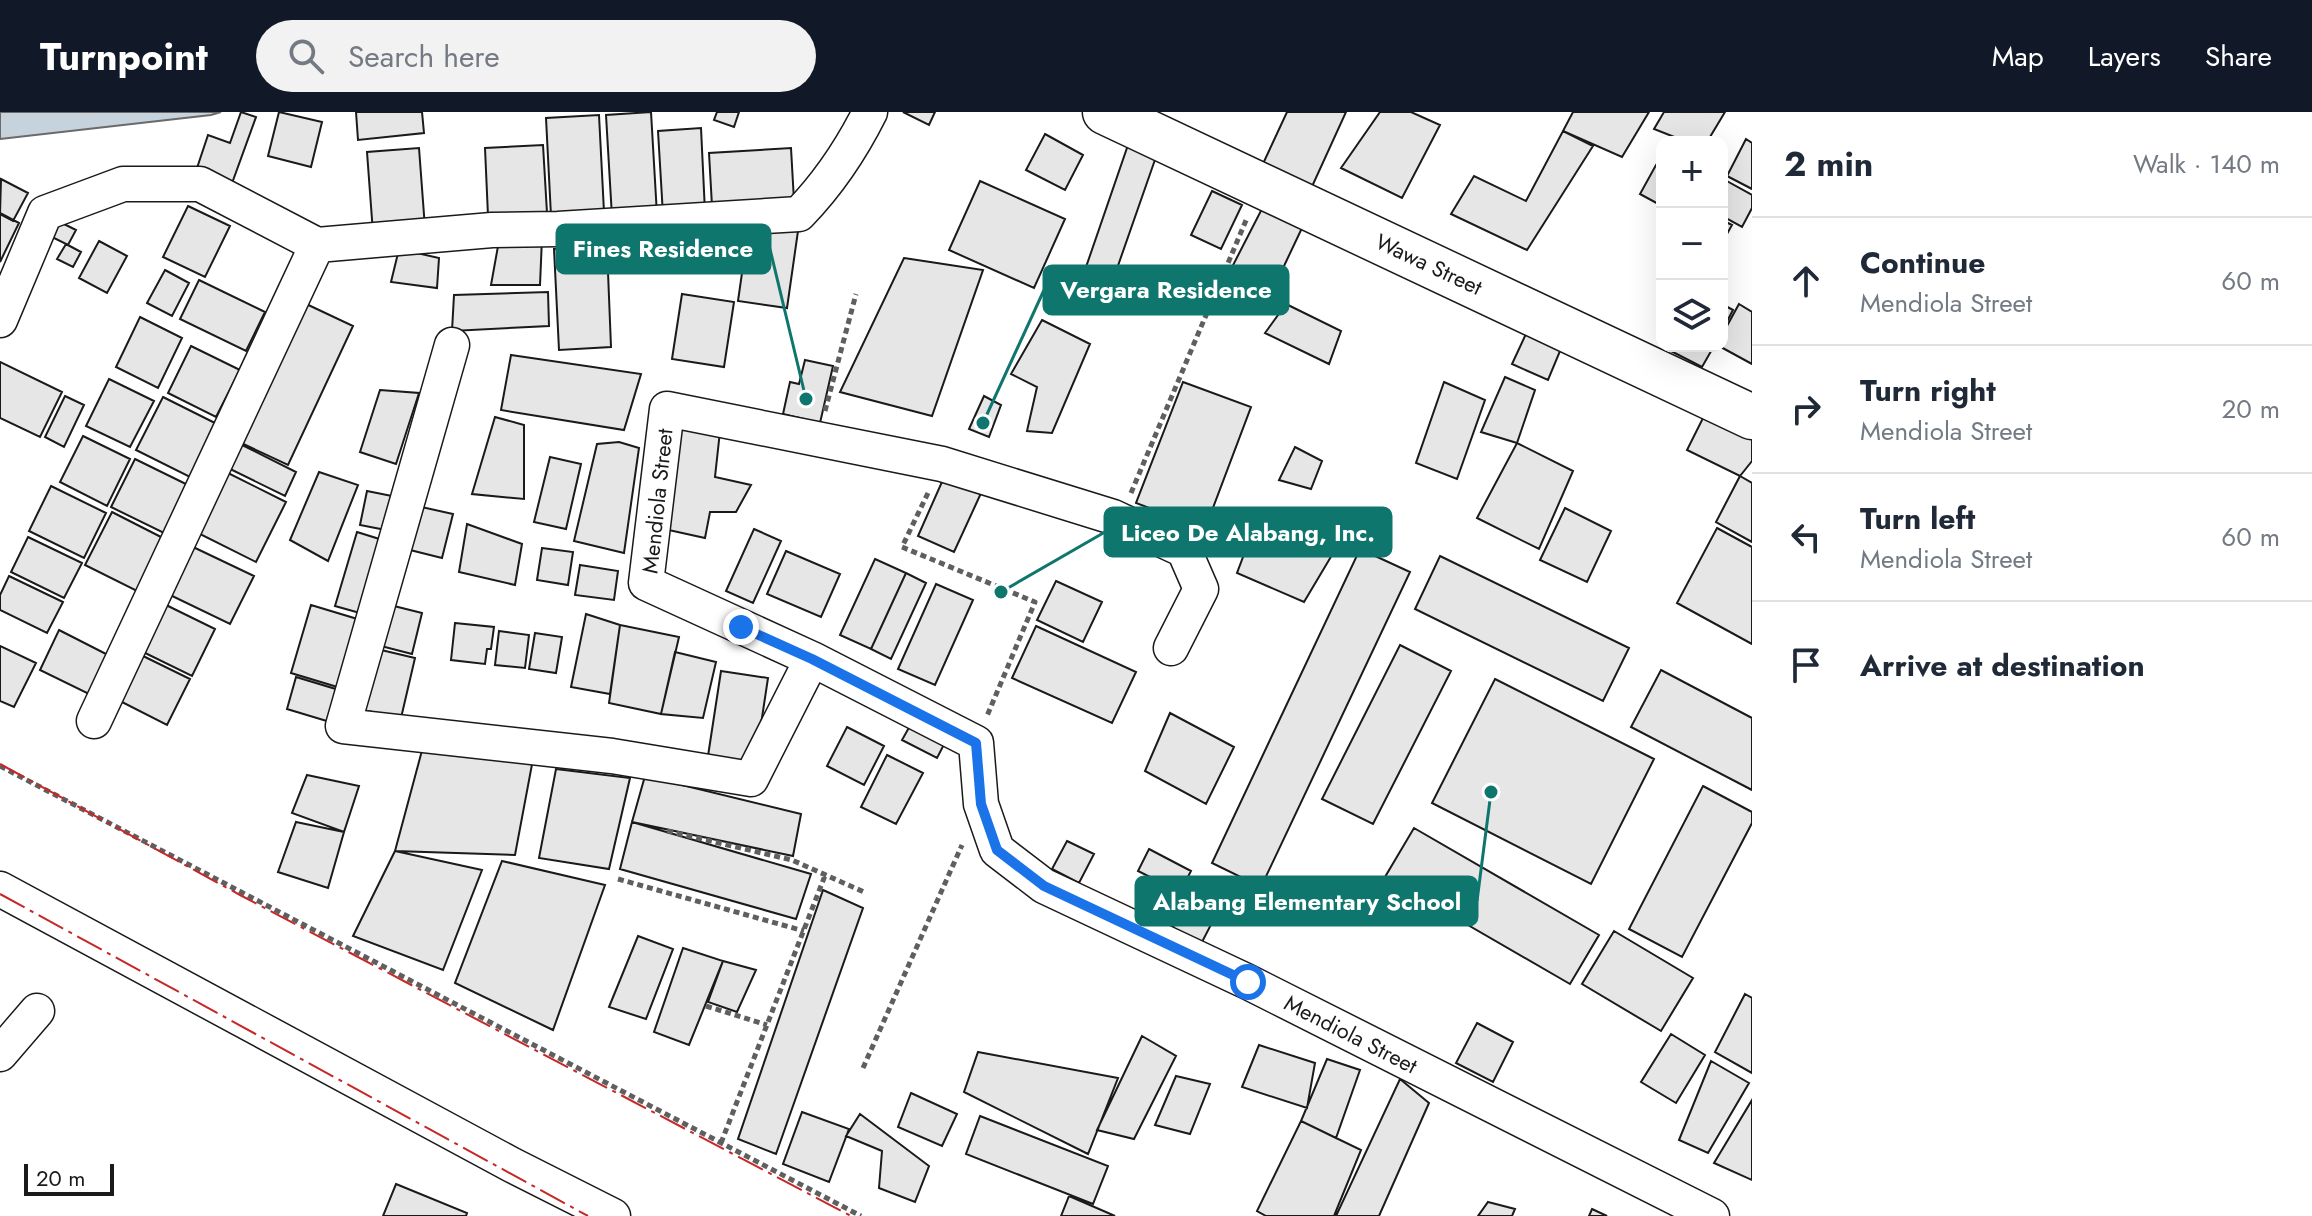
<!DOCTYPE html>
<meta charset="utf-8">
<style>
body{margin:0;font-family:Jost,sans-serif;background:#f2f2f3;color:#1f2937}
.controls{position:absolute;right:24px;top:24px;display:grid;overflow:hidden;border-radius:16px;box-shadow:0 8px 32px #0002}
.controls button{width:72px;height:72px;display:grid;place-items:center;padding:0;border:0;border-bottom:2px solid #e0e1e3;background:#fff;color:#1f2937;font:40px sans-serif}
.scale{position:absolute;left:24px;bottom:20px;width:90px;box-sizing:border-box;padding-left:8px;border:4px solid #1a1a1a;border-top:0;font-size:22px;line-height:28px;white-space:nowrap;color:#1a1a1a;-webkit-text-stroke:6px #fff;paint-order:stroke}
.stop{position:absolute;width:24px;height:24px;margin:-18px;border:6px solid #1a73e8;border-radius:50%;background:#fff}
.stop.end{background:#1a73e8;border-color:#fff;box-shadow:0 2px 8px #0008}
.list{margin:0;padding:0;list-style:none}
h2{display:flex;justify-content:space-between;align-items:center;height:104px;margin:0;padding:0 32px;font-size:34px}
h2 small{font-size:26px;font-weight:400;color:#747a83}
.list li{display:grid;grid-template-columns:52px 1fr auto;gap:24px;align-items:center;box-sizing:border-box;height:128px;padding:0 32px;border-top:2px solid #e0e1e3}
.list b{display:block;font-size:30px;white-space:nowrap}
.list p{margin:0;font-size:26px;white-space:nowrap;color:#747a83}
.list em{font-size:26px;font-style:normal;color:#747a83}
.icon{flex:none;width:44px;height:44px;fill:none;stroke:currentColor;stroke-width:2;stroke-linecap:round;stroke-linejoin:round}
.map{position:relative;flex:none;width:1752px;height:1104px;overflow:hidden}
header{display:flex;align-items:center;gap:48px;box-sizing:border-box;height:112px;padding:0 40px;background:#111827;color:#fff}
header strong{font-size:38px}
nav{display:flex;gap:44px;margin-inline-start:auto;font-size:28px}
.search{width:560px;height:72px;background:#f2f2f3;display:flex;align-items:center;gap:20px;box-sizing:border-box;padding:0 28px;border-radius:44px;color:#747a83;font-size:30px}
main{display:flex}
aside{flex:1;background:#fff}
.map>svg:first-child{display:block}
.water{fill:#c6d2dc;stroke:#6a6a6a;stroke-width:2}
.building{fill:#e6e6e6;stroke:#1a1a1a;stroke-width:2}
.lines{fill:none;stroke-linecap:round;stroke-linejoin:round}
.minor-casing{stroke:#1a1a1a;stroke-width:37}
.major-casing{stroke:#1a1a1a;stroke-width:47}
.path{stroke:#5f5f5f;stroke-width:5;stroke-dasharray:6 4;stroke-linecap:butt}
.minor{stroke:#fff;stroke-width:34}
.major{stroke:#fff;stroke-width:44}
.power{stroke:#c62828;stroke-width:2;stroke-dasharray:28 6 4 6;stroke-linecap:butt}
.route{stroke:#1a73e8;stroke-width:10}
.labels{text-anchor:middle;stroke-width:6;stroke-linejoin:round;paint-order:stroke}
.street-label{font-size:22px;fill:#1a1a1a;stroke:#fff}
.leader{fill:none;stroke:#0f766e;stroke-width:3}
.callout-dot{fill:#0f766e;stroke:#fff;stroke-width:3}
.callout{fill:#0f766e;stroke:#0f766e;stroke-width:3}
.callout-label{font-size:24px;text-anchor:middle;font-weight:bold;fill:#fff}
</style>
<header>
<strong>Turnpoint</strong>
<div class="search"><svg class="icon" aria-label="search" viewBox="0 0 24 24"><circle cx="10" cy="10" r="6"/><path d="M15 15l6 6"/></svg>Search here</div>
<nav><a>Map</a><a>Layers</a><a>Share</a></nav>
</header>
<main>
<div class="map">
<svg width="1752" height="1104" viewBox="0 0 1752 1104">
<rect width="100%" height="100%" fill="#fff"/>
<path class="water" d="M 0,0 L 221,0 L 211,3 L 0,27 Z"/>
<path class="building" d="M 241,0 L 256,5 L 231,74 L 195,62 L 208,23 L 230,31 Z
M 279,0 L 322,10 L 311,55 L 268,44 Z
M 356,0 L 422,0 L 424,21 L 358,28 Z
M 651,0 L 657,103 L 612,105 L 606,3 Z
M 717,0 L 739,0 L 734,15 L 714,8 Z
M 903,0 L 935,0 L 929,13 Z
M 1287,0 L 1346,0 L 1310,79 L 1261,56 Z
M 1380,0 L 1411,0 L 1440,13 L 1402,86 L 1341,56 Z
M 1573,0 L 1649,0 L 1622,45 L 1563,19 Z
M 1664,0 L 1725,0 L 1707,30 L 1687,30 L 1654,17 Z
M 599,3 L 604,100 L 551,104 L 546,6 Z
M 701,16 L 705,100 L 663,103 L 658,19 Z
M 1563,19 L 1593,34 L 1527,138 L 1451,102 L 1474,64 L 1526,89 Z
M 1045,22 L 1083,43 L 1065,78 L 1026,58 Z
M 1746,27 L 1752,31 L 1752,77 L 1727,64 Z
M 543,33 L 547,101 L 488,104 L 485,36 Z
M 1128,33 L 1157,42 L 1113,168 L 1085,158 Z
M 419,36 L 425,116 L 373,121 L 367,40 Z
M 791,36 L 794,89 L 712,94 L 709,41 Z
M 1656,53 L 1662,56 L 1662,94 L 1640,82 Z
M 1,67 L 28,81 L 13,109 L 0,102 Z
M 1725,68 L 1752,83 L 1752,96 L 1742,115 L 1722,104 L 1722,74 Z
M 980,69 L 1065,107 L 1034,176 L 949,138 Z
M 1212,79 L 1242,93 L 1221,137 L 1191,123 Z
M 1267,87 L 1302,116 L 1275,173 L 1229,161 Z
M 188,94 L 230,114 L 205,165 L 163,145 Z
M 0,101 L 19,111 L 0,150 Z
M 1722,108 L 1732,113 L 1722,131 Z
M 60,110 L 76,118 L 68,133 L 52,125 Z
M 749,112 L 798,119 L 787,196 L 738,189 Z
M 500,123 L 542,126 L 540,173 L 491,173 Z
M 99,129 L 127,144 L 107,181 L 79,166 Z
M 66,132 L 81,140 L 73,155 L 57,147 Z
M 607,135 L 611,235 L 559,238 L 554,137 Z
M 399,137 L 439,146 L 437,176 L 391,170 Z
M 904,146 L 983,158 L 932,304 L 840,280 Z
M 165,158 L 189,171 L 172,204 L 147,191 Z
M 199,168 L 265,200 L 246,239 L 180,207 Z
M 548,180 L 549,214 L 452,219 L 454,183 Z
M 682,182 L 734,190 L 724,255 L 672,247 Z
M 302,190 L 353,214 L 288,353 L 237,329 Z
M 1286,192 L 1341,219 L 1329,252 L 1265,221 Z
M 1722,192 L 1733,198 L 1722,219 Z
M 1739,192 L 1752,200 L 1752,252 L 1719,234 L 1722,234 L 1722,223 Z
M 140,205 L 182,226 L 158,276 L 116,255 Z
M 1042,208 L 1090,232 L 1052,321 L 1027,319 L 1037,275 L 1011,262 Z
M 1531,211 L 1565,227 L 1548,268 L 1512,252 Z
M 191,234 L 240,258 L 216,305 L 168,281 Z
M 1669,234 L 1714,234 L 1702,255 L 1667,237 Z
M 511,243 L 641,262 L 624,318 L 501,298 Z
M 805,248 L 833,254 L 820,311 L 783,302 L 790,270 L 799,272 Z
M 0,250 L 62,280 L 40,325 L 0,306 Z
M 1505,265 L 1535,278 L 1517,331 L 1481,320 Z
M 109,267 L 154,289 L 130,335 L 86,314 Z
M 1183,270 L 1251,295 L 1205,417 L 1136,391 Z
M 1444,270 L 1485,288 L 1457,367 L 1416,351 Z
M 380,278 L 419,281 L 396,352 L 360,340 Z
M 65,284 L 84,293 L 64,335 L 45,325 Z
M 984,284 L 1001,293 L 989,325 L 969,317 Z
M 163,285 L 217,312 L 190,365 L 136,338 Z
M 1707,298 L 1752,319 L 1752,349 L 1740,364 L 1687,338 Z
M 495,305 L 524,313 L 524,387 L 472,382 Z
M 667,311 L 720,319 L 715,365 L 751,373 L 736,400 L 710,400 L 705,426 L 655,415 Z
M 83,324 L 130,347 L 107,394 L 60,370 Z
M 236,330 L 296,360 L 285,384 L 224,354 Z
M 619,330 L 639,336 L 624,441 L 574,429 L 597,332 Z
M 1517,331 L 1573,359 L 1539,437 L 1477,406 Z
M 1295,335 L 1322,349 L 1311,377 L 1279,368 Z
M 550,345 L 581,352 L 566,417 L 534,410 Z
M 135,347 L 190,374 L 166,422 L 111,395 Z
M 220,357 L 286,390 L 256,450 L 190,417 Z
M 319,360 L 358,373 L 328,449 L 290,428 Z
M 945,363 L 982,379 L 954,440 L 918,424 Z
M 1740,364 L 1752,371 L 1752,430 L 1716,410 Z
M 51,374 L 106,401 L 84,446 L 29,419 Z
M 367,379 L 397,385 L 391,419 L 360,413 Z
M 417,394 L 453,402 L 442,446 L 406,437 Z
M 1565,396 L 1611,419 L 1587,470 L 1540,448 Z
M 112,400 L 163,426 L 137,479 L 85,453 Z
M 1257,408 L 1332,443 L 1304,490 L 1237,461 Z
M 467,412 L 522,432 L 515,473 L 459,460 Z
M 1717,416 L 1752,435 L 1752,532 L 1677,491 Z
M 754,417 L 781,429 L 753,491 L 726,479 Z
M 357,420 L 389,430 L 367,503 L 335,494 Z
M 28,425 L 82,451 L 64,486 L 11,460 Z
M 191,434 L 254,464 L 230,512 L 168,482 Z
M 542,436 L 573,440 L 568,473 L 537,468 Z
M 1360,437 L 1410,460 L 1261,775 L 1212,751 Z
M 786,439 L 840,462 L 821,505 L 767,482 Z
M 1440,444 L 1629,536 L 1603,589 L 1415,497 Z
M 875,447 L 906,461 L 871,537 L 840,523 Z
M 580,453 L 618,459 L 614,488 L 575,483 Z
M 906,461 L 926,471 L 891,547 L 871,537 Z
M 9,464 L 63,490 L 47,521 L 0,498 L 0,483 Z
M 1056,469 L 1102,490 L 1083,530 L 1037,508 Z
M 936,472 L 973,488 L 935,573 L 898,557 Z
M 164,492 L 215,517 L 192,564 L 141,539 Z
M 311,493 L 364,509 L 344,577 L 291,561 Z
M 390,493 L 422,501 L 412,542 L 381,534 Z
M 586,502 L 620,513 L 610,582 L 571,575 Z
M 455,511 L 494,515 L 491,537 L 487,537 L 485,552 L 451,548 Z
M 620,513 L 679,525 L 661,602 L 609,591 Z
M 1036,514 L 1136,560 L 1112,611 L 1012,566 Z
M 59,518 L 110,544 L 91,583 L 40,558 Z
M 499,519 L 529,523 L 525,556 L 495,553 Z
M 535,521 L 562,525 L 556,561 L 529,557 Z
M 1400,533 L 1451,559 L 1373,712 L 1322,687 Z
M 0,534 L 36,551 L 14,595 L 0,589 Z
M 377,537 L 415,546 L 401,606 L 363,598 Z
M 675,540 L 716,550 L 703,606 L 661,602 Z
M 141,543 L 190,567 L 167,613 L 118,588 Z
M 1661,558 L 1752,606 L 1752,678 L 1631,615 Z
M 721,559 L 768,566 L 755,652 L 708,644 Z
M 296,565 L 339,578 L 330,610 L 287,597 Z
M 1495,567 L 1654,647 L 1591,772 L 1432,691 Z
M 1170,601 L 1234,635 L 1206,692 L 1145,659 Z
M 916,603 L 950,621 L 937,646 L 902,628 Z
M 847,615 L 884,634 L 864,673 L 827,654 Z
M 424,631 L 533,647 L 515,743 L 395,739 Z
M 887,643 L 923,661 L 896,712 L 861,695 Z
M 556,657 L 630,666 L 609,757 L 539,746 Z
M 307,663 L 359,674 L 344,720 L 292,701 Z
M 645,664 L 801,702 L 793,744 L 632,710 Z
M 1703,674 L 1752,700 L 1752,711 L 1682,845 L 1629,817 Z
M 296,710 L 344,720 L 328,776 L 278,760 Z
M 632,710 L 811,762 L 796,807 L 620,757 Z
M 1414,716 L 1599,823 L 1570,872 L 1385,765 Z
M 1067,729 L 1094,742 L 1079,771 L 1052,757 Z
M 1149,737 L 1191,759 L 1180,780 L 1138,759 Z
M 395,739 L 482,758 L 443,858 L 353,824 Z
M 502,749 L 605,773 L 553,918 L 455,871 Z
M 823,778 L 863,796 L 776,1042 L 738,1027 Z
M 1189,784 L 1218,799 L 1200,834 L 1171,819 Z
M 1614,819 L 1693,866 L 1661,919 L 1582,872 Z
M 638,824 L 673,837 L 646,907 L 609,895 Z
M 683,836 L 723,849 L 689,933 L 654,920 Z
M 723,849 L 756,858 L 737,900 L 708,890 Z
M 1745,882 L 1752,886 L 1752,961 L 1715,940 Z
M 1477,911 L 1513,930 L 1493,970 L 1456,951 Z
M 1671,922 L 1705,943 L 1676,991 L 1641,970 Z
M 1142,924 L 1176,944 L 1134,1027 L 1097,1018 Z
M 1259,933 L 1315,951 L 1307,996 L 1242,975 Z
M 978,940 L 1118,966 L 1088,1042 L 964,980 Z
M 1327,947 L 1360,958 L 1336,1026 L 1301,1009 Z
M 1711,949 L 1749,971 L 1708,1041 L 1679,1028 Z
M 1176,964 L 1210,972 L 1190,1022 L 1155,1013 Z
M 1400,967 L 1429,991 L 1379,1104 L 1336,1104 Z
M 911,981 L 957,1002 L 942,1034 L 898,1015 Z
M 1752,988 L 1752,1068 L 1714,1051 Z
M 802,1000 L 849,1017 L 829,1070 L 783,1052 Z
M 860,1002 L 929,1054 L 915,1090 L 879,1076 L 882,1039 L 846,1024 Z
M 980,1004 L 1108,1054 L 1093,1092 L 966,1042 Z
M 1301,1009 L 1361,1038 L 1334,1104 L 1266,1104 L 1257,1099 Z
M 396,1072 L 467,1101 L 466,1104 L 383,1104 Z
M 1069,1084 L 1115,1104 L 1061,1104 Z
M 1488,1090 L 1515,1097 L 1512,1104 L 1478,1104 Z
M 1592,1097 L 1607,1104 L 1589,1104 Z"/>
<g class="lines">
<defs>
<path id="minor" d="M 0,208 L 45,101 L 123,72 L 200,72 L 317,133 L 492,118 L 558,117 L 799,102 C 828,72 851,38 870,0
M 452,233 L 343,614 L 612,644 L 751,667 L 812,547
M 1171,536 L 1201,477 L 1184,438 L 1113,405 L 942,352 L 667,297 L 646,471 L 812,547 L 976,631 L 981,692 L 997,738 L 1044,774 L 1248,870 L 1712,1104
M 94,609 L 317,133
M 0,777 L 512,1053 L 613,1104
M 0,942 L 37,899"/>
<path id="major" d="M 1105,0 L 1752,305"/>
</defs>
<use href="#minor" class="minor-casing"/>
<use href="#major" class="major-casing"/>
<path class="path" d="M 825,299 L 856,182
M 928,381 L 902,435 L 1035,490 L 987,604
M 1131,381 L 1247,106
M 0,654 L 861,1104
M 667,719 L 792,748 L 864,780
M 618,767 L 804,819
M 706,894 L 767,913
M 863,956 L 962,733
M 721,1031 L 826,761"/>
<use href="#minor" class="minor"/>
<use href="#major" class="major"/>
<path class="power" d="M 0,652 L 240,783 L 851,1104
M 0,782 L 588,1104"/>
</g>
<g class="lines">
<path class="route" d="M 741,515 L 812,547 L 976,631 L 981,692 L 997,738 L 1044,774 L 1248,870"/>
</g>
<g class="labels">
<g class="street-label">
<text transform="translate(1429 152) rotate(25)" y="8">Wawa Street</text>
<text transform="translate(657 389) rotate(-84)" y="8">Mendiola Street</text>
<text transform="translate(1351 922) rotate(27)" y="8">Mendiola Street</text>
</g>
</g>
<path class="leader" d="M806 287L770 137M983 311L1044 178M1001 480L1105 420M1491 680L1477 789"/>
<g class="callout-dot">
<circle cx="806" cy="287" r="8"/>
<circle cx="983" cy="311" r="8"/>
<circle cx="1001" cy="480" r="8"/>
<circle cx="1491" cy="680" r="8"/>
</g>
<g class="callout">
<rect x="557" y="113" width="213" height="48" rx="8"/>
<rect x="1044" y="154" width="244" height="48" rx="8"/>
<rect x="1105" y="396" width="286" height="48" rx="8"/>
<rect x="1136" y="765" width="341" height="48" rx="8"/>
</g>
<g class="callout-label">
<text x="663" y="145">Fines Residence</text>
<text x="1166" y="186">Vergara Residence</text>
<text x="1248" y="429">Liceo De Alabang, Inc.</text>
<text x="1307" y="798">Alabang Elementary School</text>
</g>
</svg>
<div class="controls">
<button>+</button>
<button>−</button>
<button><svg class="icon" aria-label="layers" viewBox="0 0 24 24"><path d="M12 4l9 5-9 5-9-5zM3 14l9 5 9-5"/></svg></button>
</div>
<div class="scale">20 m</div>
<div class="stop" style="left:1248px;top:870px"></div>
<div class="stop end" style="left:741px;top:515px"></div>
</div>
<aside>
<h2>2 min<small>Walk · 140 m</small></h2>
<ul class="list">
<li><svg class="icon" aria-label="ahead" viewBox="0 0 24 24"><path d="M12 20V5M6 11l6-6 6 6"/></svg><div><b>Continue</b><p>Mendiola Street</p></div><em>60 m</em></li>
<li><svg class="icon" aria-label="right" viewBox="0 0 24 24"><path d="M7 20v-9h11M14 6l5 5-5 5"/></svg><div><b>Turn right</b><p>Mendiola Street</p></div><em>20 m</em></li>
<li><svg class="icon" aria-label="left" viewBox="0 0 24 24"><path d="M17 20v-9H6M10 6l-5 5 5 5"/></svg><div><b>Turn left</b><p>Mendiola Street</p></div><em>60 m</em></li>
<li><svg class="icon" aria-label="arrive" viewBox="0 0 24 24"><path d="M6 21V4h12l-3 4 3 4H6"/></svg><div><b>Arrive at destination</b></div></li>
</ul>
</aside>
</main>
